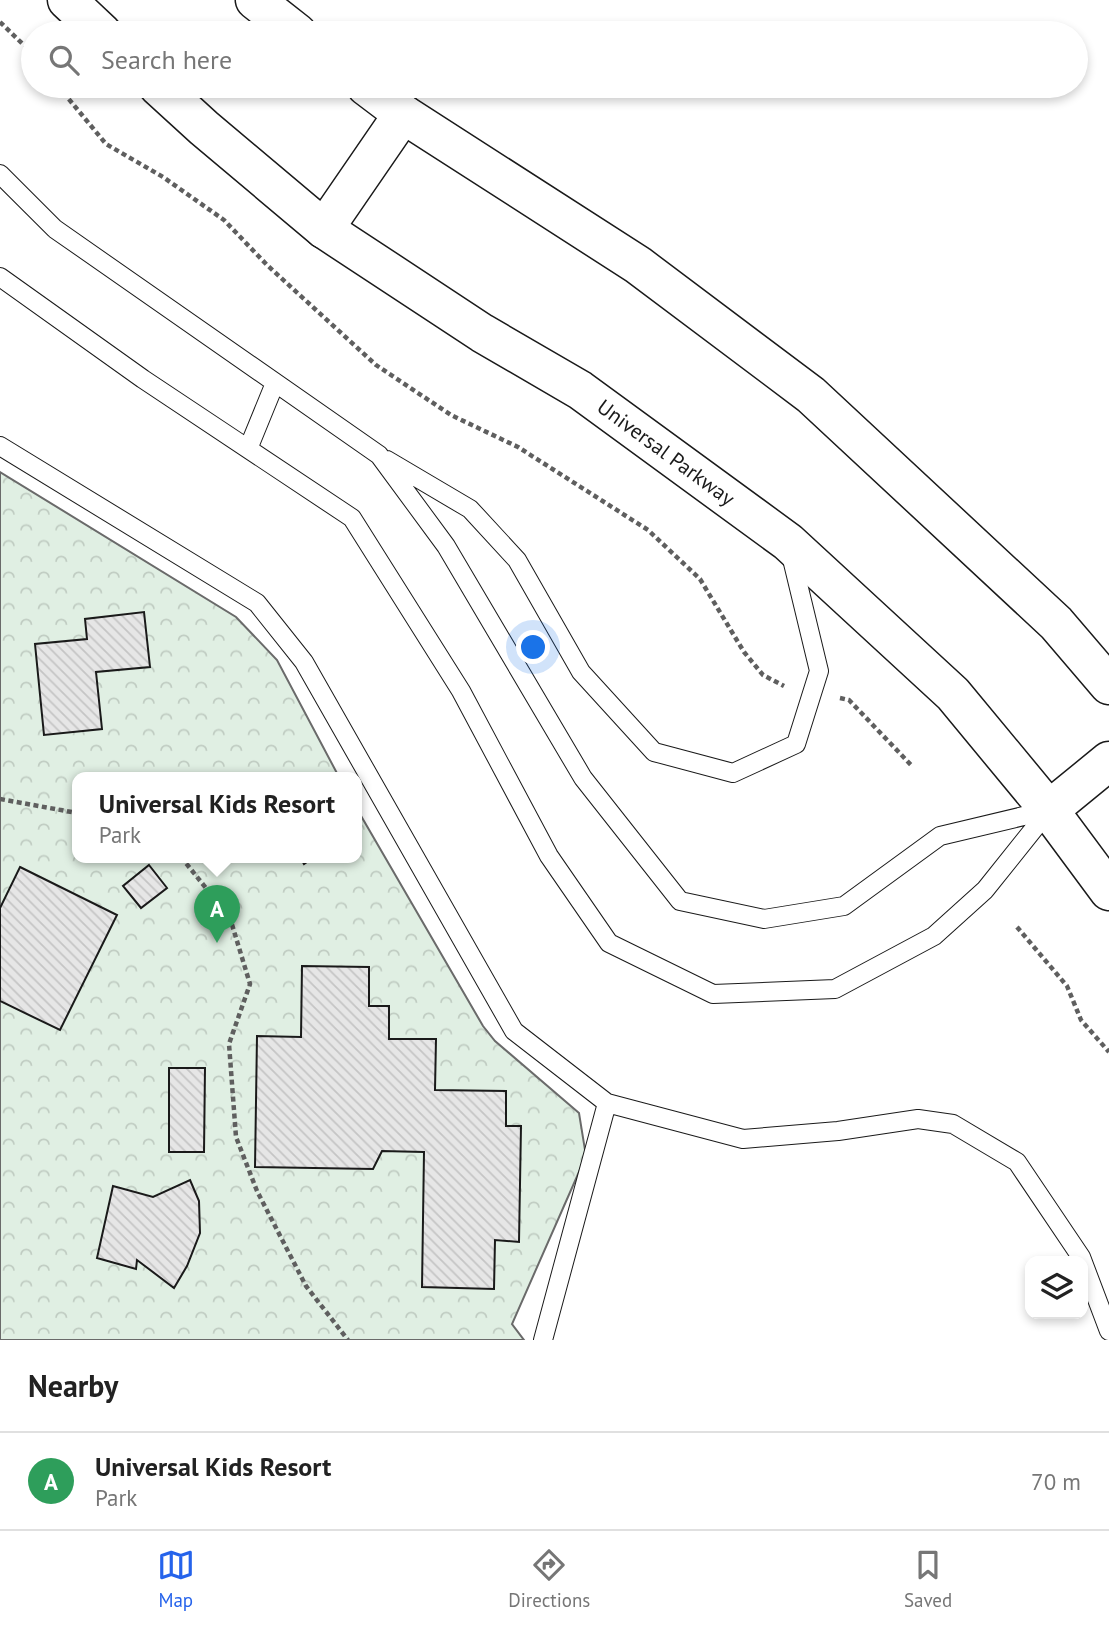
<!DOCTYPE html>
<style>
body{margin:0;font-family:"PT Sans",sans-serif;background:#f2f2f2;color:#222}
.controls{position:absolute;right:21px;bottom:21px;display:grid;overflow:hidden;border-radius:14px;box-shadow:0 4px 10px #0003}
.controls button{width:63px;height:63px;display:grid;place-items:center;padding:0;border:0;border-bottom:2px solid #e0e0e0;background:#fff;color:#222;font:35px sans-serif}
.you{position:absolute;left:534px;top:648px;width:24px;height:24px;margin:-18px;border:5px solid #fff;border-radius:50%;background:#1a73e8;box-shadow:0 0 0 10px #1a73e833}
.badge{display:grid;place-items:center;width:46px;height:46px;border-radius:50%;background:#2563eb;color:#fff;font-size:23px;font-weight:700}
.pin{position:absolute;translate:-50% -58px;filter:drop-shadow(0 2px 4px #0008)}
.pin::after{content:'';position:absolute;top:37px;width:24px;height:21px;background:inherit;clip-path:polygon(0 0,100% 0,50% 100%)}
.popup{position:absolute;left:72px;top:772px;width:290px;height:91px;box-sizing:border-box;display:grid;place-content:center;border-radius:14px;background:#fff;filter:drop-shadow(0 2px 5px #0005);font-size:23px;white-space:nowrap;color:#767676}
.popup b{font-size:26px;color:#222}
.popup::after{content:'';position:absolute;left:50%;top:100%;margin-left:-14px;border:14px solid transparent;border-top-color:#fff}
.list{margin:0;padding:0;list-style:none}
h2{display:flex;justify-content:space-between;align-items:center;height:91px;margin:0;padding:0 28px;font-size:30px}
h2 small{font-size:23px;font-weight:400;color:#767676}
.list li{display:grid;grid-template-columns:46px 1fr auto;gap:21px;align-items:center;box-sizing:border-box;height:98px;padding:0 28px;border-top:2px solid #e0e0e0}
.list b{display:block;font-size:26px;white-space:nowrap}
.list p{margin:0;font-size:23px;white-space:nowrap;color:#767676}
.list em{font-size:23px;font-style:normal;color:#767676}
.icon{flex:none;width:38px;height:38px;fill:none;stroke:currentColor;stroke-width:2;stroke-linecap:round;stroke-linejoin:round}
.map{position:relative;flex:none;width:1109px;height:1340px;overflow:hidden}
.search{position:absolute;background:#fff;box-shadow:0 4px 10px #0003;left:21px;right:21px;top:21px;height:77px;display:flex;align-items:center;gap:18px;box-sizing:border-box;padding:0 24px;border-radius:38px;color:#767676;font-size:26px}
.sheet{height:189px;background:#fff}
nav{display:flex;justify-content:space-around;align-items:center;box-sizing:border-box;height:98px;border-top:2px solid #e0e0e0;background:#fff;font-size:19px;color:#767676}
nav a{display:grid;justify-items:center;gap:4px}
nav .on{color:#2563eb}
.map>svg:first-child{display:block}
.forest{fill:url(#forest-crowns);stroke:#6a6a6a;stroke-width:2}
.building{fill:url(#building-back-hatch);stroke:#1a1a1a;stroke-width:2}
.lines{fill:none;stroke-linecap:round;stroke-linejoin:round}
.service-casing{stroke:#1a1a1a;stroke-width:20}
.tertiary-casing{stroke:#1a1a1a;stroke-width:41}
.path{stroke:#5f5f5f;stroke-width:4.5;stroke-dasharray:5 3.5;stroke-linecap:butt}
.service{stroke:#fff;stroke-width:18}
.tertiary{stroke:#fff;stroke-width:38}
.labels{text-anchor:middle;stroke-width:5;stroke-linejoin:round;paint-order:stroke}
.street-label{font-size:21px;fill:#1a1a1a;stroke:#fff}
</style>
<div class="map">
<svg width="1109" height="1340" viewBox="0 0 1109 1340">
<defs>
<pattern id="forest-crowns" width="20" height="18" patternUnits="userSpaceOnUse" patternTransform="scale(1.75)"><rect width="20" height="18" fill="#e0efe3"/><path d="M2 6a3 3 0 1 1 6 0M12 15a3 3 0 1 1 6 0" fill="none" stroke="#c0ccc2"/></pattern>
<pattern id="building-back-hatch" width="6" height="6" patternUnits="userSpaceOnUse" patternTransform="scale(1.75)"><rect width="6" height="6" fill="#e6e6e6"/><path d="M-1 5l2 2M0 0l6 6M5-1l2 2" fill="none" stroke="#c5c5c5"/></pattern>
</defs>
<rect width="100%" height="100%" fill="#fff"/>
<path class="forest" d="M 0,472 L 236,617 L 277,660 L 339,777 L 77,777 L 77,857 L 357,857 L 357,809 L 483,1026 L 495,1041 L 579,1113 L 586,1156 L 512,1324 L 524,1340 L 0,1340 Z"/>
<path class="building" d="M 144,612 L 150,667 L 96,672 L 102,729 L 44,735 L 35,644 L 87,639 L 85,619 Z
M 300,857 L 314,857 L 304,864 Z
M 149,865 L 167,888 L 141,908 L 123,886 Z
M 20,867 L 117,915 L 60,1030 L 0,1001 L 0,908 Z
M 302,966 L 369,967 L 369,1006 L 389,1006 L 389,1039 L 436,1039 L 435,1090 L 506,1091 L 506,1126 L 521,1126 L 519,1242 L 495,1240 L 494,1289 L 422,1287 L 424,1152 L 382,1151 L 373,1169 L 255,1167 L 257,1036 L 301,1037 Z
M 169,1068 L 205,1068 L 204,1152 L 169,1152 Z
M 190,1180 L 199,1201 L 200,1233 L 187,1266 L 174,1288 L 137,1260 L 136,1269 L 97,1258 L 113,1186 L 153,1197 Z"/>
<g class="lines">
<defs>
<path id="service" d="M 0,174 L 55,229 L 379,455 L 446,546 L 583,778 L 680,901 L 764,919 L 844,906 L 940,836 L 1049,810
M 0,277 L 143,379 L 352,518 L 461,691 L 549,856 L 609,943 L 713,994 L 835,989 L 934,936 L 985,890 L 1049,810
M 0,446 L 257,603 L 304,662 L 514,1031 L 607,1103 L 743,1139 L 838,1131 L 918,1119 L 953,1124 L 1017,1162 L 1081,1257 L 1109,1331
M 248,449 L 275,383
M 387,460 L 470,509 L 517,560 L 581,672 L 654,752 L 733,773 L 796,744 L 819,671 L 791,555
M 543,1340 L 607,1103"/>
<g id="tertiary">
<path d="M 67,0 L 102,33"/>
<path d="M 255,0 L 297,33"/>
<path id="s1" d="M 158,86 L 204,128 L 324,229 L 482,333 L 580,390 L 788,542 L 953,694 L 1049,810 L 1109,891"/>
<path d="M 366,86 L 403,114 L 638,265 L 811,395 L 1056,623 L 1109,685"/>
<path d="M 324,229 L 403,114"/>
<path d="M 1049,810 L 1109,761"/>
</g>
</defs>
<use href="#service" class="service-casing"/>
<use href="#tertiary" class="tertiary-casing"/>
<path class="path" d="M 0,22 L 33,54
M 58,86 L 106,144 L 163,177 L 224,220 L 267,265 L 376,365 L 451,415 L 518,447 L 648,530 L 700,579 L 744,652 L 763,675 L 784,686
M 840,698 L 849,700 L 912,766
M 0,799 L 77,813
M 181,857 L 230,918 L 250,984 L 229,1044 L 236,1137 L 257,1191 L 306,1286 L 348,1340
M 1017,927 L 1067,986 L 1081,1020 L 1109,1052"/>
<use href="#service" class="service"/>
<use href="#tertiary" class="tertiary"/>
</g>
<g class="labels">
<g class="street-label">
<text dy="7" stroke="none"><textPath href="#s1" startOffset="628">Universal Parkway</textPath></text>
</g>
</g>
</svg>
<div class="controls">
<button><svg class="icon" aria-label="layers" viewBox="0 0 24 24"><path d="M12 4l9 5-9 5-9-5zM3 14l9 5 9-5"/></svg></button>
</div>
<div class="you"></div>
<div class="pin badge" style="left:217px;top:943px;background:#2e9e5b">A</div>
<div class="popup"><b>Universal Kids Resort</b>Park</div>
<div class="search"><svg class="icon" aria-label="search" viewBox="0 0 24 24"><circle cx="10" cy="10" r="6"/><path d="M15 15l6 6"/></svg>Search here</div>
</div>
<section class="sheet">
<h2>Nearby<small></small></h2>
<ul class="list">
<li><span class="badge" style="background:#2e9e5b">A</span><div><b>Universal Kids Resort</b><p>Park</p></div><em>70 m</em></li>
</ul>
</section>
<nav>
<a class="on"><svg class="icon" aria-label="map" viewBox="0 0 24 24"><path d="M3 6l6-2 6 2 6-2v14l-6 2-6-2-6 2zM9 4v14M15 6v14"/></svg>Map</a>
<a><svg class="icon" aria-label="directions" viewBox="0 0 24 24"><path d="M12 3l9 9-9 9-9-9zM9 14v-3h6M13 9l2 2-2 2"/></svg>Directions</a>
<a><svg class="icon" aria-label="saved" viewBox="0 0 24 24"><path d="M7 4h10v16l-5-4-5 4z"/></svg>Saved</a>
</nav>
